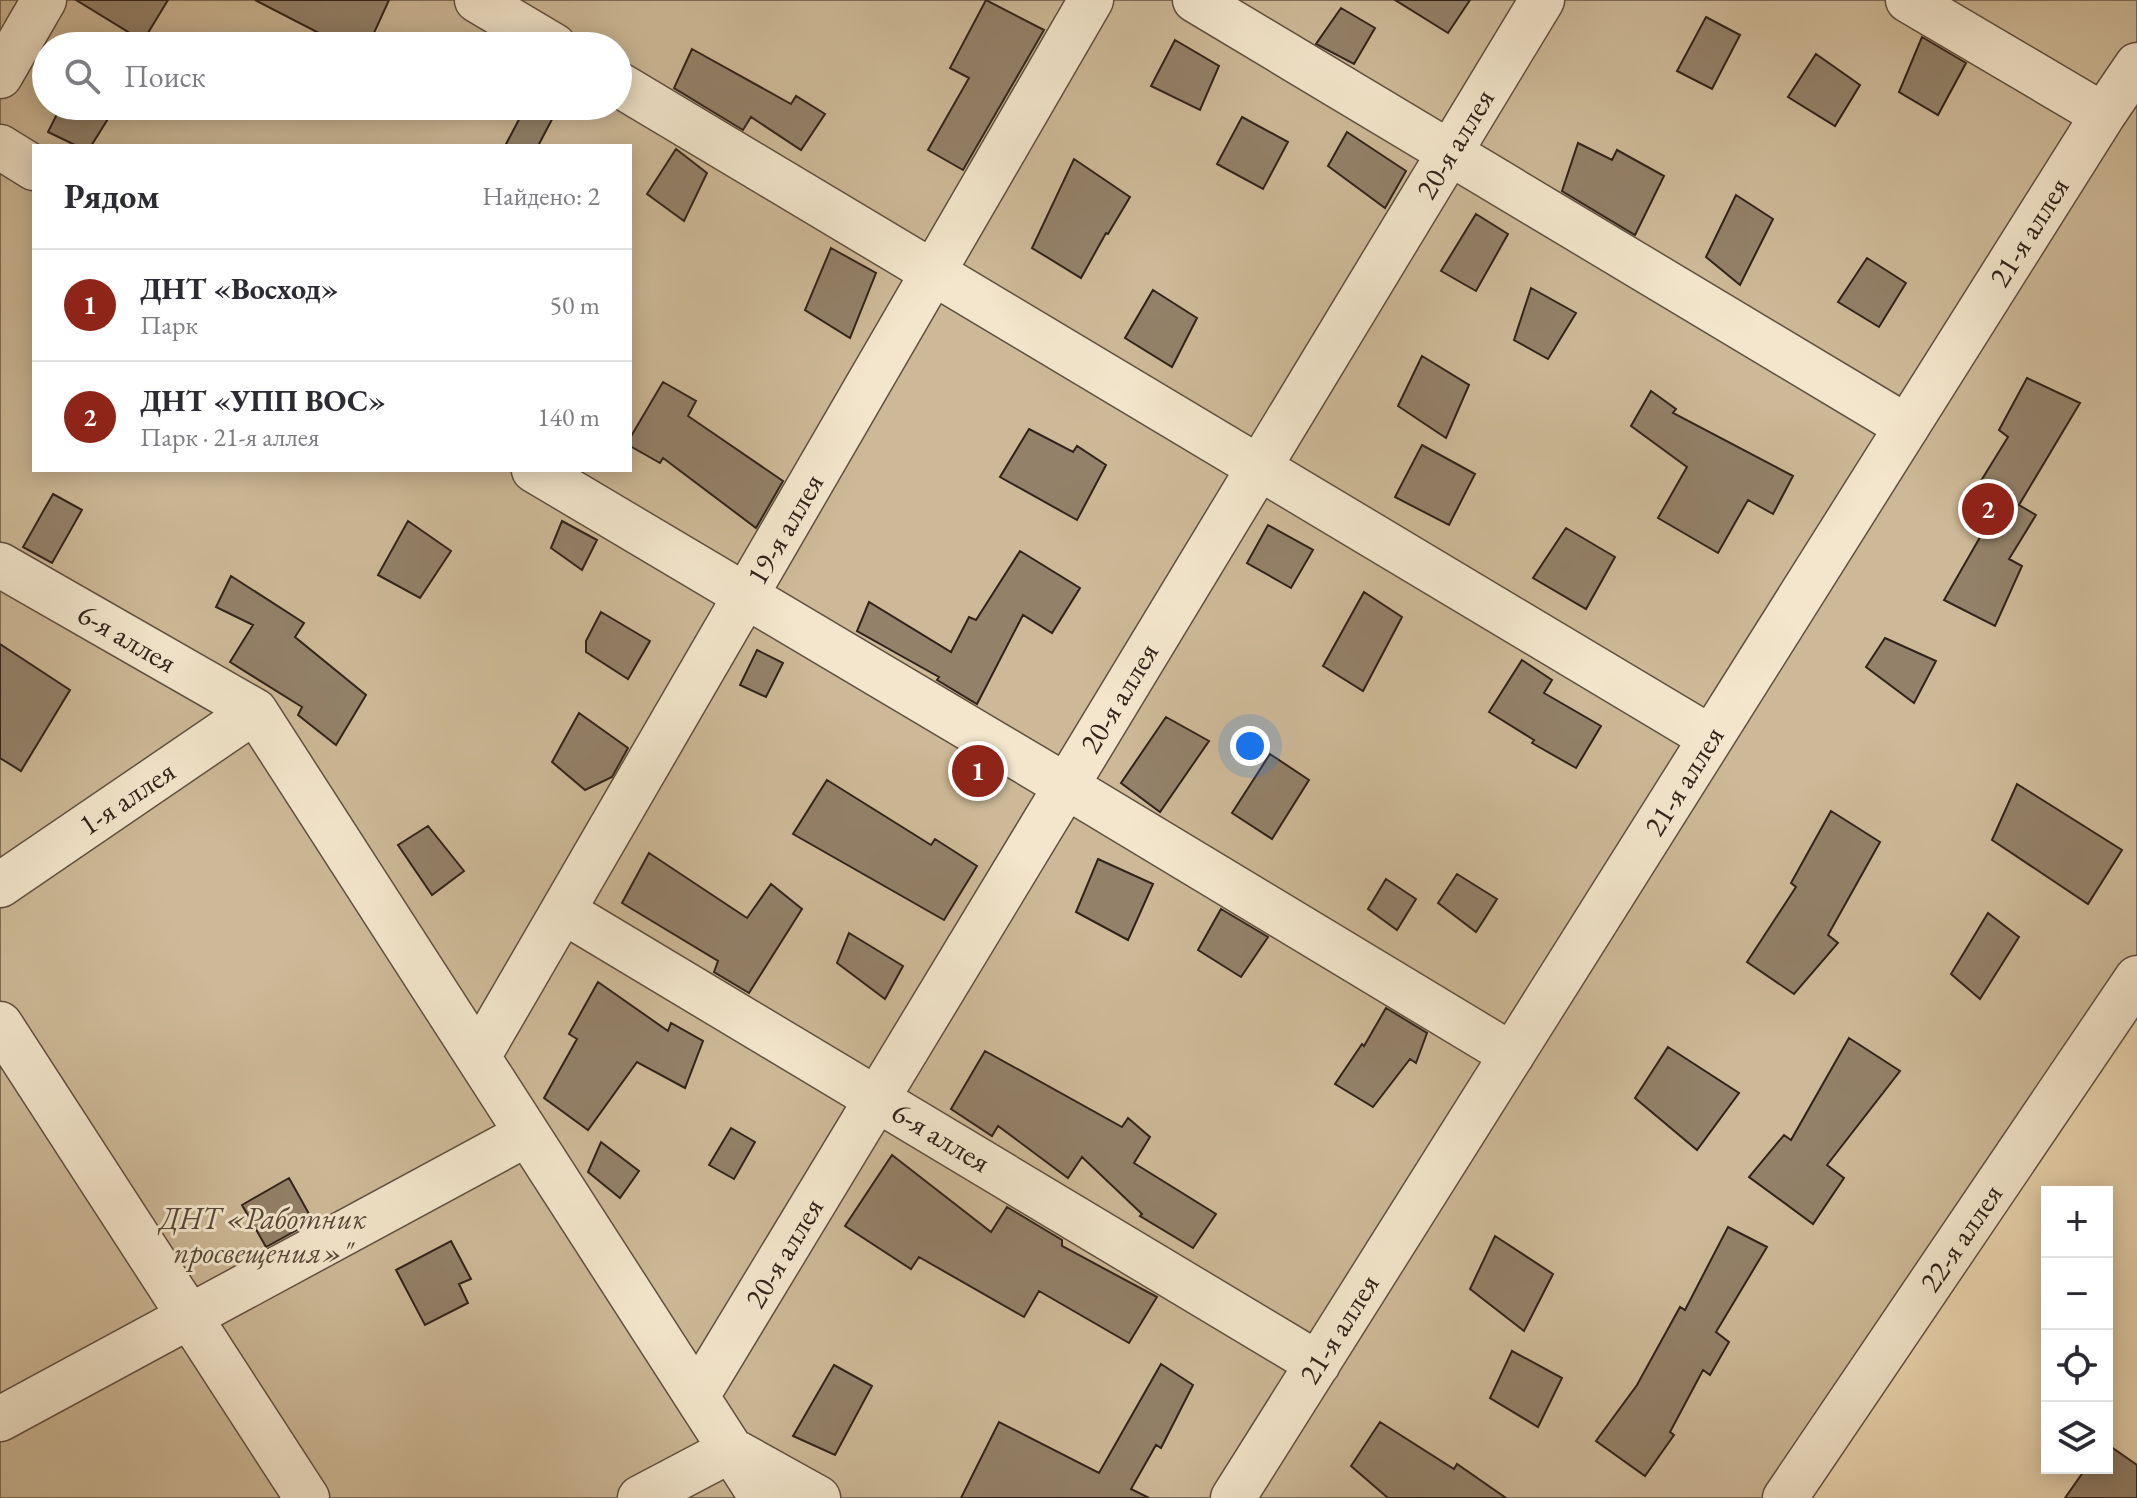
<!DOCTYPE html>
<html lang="ru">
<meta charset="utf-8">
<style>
body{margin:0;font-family:"EB Garamond",serif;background:#f2f2f3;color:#2b2b33}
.controls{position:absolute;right:24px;bottom:24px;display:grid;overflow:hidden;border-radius:0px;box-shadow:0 4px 20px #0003}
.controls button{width:72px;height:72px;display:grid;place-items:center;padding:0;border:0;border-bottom:2px solid #e1e1e2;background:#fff;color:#2b2b33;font:40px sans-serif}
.you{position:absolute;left:1250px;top:746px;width:28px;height:28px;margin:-20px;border:6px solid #fff;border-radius:50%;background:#1a73e8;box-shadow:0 0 0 12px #1a73e833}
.badge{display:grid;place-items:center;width:52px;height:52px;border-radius:50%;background:#8f2418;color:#fff;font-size:26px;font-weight:700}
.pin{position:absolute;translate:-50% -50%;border:4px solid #fff;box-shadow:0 2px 8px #0006}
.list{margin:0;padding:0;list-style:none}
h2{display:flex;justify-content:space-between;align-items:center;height:104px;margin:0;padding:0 32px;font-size:34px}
h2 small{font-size:26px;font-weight:400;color:#7c7c81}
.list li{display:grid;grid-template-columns:52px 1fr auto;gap:24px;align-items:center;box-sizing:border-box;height:112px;padding:0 32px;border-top:2px solid #e1e1e2}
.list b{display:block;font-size:30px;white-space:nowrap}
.list p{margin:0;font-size:26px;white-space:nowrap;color:#7c7c81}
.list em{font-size:26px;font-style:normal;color:#7c7c81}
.icon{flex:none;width:44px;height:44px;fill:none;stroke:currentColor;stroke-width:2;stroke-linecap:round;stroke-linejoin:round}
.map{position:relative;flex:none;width:2137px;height:1498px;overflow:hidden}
.search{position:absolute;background:#fff;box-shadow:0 4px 20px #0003;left:32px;top:32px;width:600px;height:88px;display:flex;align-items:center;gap:20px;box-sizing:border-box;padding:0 28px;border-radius:44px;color:#7c7c81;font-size:30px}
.panel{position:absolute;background:#fff;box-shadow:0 4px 20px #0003;left:32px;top:144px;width:600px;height:328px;border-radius:0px}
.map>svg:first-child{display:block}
.green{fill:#cdb997;stroke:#7f6e58;stroke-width:2;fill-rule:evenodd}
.building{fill:#938169;stroke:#31231a;stroke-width:2}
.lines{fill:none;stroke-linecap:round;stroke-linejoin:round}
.minor-casing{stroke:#605040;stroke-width:47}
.minor{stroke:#f3e6cc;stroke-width:44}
.labels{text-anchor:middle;stroke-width:6;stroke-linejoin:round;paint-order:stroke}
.street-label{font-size:30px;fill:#31231a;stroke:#f3e6cc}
.park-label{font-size:30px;font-style:italic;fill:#584839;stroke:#f3e6cc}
</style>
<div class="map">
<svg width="2137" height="1498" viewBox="0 0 2137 1498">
<rect width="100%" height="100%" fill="#edd8b1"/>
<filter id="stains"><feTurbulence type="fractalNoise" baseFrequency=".0025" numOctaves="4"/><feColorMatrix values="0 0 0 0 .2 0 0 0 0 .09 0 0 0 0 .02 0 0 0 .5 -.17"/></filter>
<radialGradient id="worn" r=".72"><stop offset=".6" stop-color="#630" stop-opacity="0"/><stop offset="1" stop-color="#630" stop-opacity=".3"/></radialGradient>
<path class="green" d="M 0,0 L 2137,0 L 2137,978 L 1785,1498 L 0,1498 ZM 46,46 L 618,46 L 618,106 L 46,106 ZM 34,146 L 630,146 L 630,470 L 34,470 Z"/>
<path class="building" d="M 76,0 L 168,0 L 143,41 Z
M 255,0 L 389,0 L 368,46 L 344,46 Z
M 986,0 L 1044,30 L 963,170 L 928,150 L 969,78 L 950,68 Z
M 1395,0 L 1470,0 L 1448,33 Z
M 1341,8 L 1375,28 L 1354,64 L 1316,44 Z
M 1706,17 L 1740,35 L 1712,89 L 1677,71 Z
M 1922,37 L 1966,63 L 1938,115 L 1899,92 Z
M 1175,40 L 1219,66 L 1200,110 L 1151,86 Z
M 692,49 L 791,104 L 796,96 L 825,114 L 801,150 L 751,117 L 743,130 L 674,88 Z
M 1816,54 L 1860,85 L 1835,126 L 1788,97 Z
M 61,106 L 116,106 L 91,146 L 77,146 L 48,132 Z
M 526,106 L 559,106 L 538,146 L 505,146 Z
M 1242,117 L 1288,142 L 1263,189 L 1217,164 Z
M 1347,132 L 1406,171 L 1385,208 L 1328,166 Z
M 1578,143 L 1612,160 L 1617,150 L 1664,176 L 1635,235 L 1562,191 Z
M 676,149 L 707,173 L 684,221 L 647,194 Z
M 1074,159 L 1130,197 L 1108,234 L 1106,233 L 1081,278 L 1032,248 Z
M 1736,195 L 1773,219 L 1740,285 L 1706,257 Z
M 1476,214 L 1508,234 L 1476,291 L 1441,271 Z
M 831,248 L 876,273 L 850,338 L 805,310 Z
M 1867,258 L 1906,283 L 1879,327 L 1838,302 Z
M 1531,288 L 1576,313 L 1548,359 L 1514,340 Z
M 1153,290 L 1197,318 L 1172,367 L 1125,338 Z
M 1422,356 L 1469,385 L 1446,438 L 1398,406 Z
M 2027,378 L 2080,403 L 2019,505 L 2036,515 L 2009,559 L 2022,566 L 1995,626 L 1944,600 L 1987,525 L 1963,510 L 2008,437 L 1999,430 Z
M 663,382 L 696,401 L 688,416 L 783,481 L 756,528 L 663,458 L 660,463 L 630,446 L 630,438 Z
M 1651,391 L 1676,409 L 1673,413 L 1793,476 L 1773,514 L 1748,500 L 1718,553 L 1658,518 L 1687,467 L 1631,426 Z
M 1029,429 L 1073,452 L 1077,446 L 1106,465 L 1077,520 L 1000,477 Z
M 1422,445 L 1475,474 L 1449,525 L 1395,497 Z
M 53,494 L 82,510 L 52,563 L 23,547 Z
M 408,521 L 451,551 L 420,598 L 378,575 Z
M 562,521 L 597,540 L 582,570 L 551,548 Z
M 1268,525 L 1313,550 L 1291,588 L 1247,563 Z
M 1566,528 L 1615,557 L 1586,609 L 1533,578 Z
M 1020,551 L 1080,588 L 1052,633 L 1023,615 L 977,704 L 937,680 L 939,677 L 857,631 L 869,602 L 951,652 L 969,617 L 976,620 Z
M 231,576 L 304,623 L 295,637 L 366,695 L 336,745 L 298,715 L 302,707 L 230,662 L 253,625 L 216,607 Z
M 1364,592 L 1402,617 L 1363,691 L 1323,666 Z
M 601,612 L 650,641 L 628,679 L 586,652 L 586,641 Z
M 1885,638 L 1936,661 L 1914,703 L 1866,667 Z
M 0,644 L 70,690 L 21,771 L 0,758 Z
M 757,650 L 783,663 L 766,697 L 740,685 Z
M 1522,660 L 1552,680 L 1544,693 L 1601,726 L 1576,768 L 1532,743 L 1534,740 L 1489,712 Z
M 579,713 L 628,748 L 612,777 L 585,790 L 552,762 Z
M 1166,717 L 1209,741 L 1160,812 L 1121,783 Z
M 1270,754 L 1309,780 L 1272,839 L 1232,813 Z
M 827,780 L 931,845 L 935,839 L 977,866 L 944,920 L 793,834 Z
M 2017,784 L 2122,850 L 2088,904 L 1992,840 Z
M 1831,811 L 1880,842 L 1828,935 L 1838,943 L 1794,994 L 1747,962 L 1796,887 L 1791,883 Z
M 428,826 L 464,871 L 432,895 L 398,845 Z
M 649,853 L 747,918 L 771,884 L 802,909 L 749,993 L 714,972 L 718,961 L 622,903 Z
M 1098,859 L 1153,884 L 1128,940 L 1076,912 Z
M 1457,874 L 1497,899 L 1476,932 L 1438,903 Z
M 1386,879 L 1416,899 L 1397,930 L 1368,909 Z
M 1221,909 L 1268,937 L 1241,977 L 1198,950 Z
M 1988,913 L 2019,937 L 1980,999 L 1951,974 Z
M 849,933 L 903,966 L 885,999 L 837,963 Z
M 598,982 L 668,1031 L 671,1023 L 703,1041 L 685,1088 L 637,1062 L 588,1130 L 544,1098 L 577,1039 L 569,1034 Z
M 1386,1008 L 1427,1033 L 1416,1063 L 1410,1059 L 1373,1107 L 1335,1084 L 1362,1044 L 1364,1046 Z
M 1849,1038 L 1900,1071 L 1827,1165 L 1844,1178 L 1813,1224 L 1749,1177 L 1784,1135 L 1791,1140 Z
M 1668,1047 L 1739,1093 L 1697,1150 L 1635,1098 Z
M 985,1051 L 1122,1127 L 1128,1118 L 1150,1137 L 1134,1163 L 1216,1214 L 1193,1248 L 1140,1216 L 1142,1214 L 1082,1157 L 1068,1178 L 998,1126 L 992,1136 L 951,1109 Z
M 731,1128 L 755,1142 L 734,1179 L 709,1165 Z
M 601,1142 L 639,1171 L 620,1198 L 588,1172 Z
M 892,1155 L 991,1232 L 1007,1207 L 1062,1240 L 1062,1246 L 1157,1297 L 1129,1343 L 1039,1291 L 1024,1317 L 919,1257 L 911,1269 L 845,1226 Z
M 289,1178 L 313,1221 L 266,1247 L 242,1205 Z
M 1728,1227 L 1767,1247 L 1716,1332 L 1729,1342 L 1710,1375 L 1703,1370 L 1670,1432 L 1674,1435 L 1645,1476 L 1596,1441 L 1637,1385 L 1680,1307 L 1685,1310 Z
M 1495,1236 L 1553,1274 L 1524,1331 L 1470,1289 Z
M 451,1241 L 471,1279 L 459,1284 L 468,1303 L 425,1325 L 396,1270 Z
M 1512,1351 L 1562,1378 L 1538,1427 L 1490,1398 Z
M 1161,1364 L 1193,1385 L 1161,1448 L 1156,1445 L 1131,1489 L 1149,1498 L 961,1498 L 999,1422 L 1099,1473 Z
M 834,1365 L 872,1386 L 835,1455 L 793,1436 Z
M 1380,1422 L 1454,1469 L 1457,1464 L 1506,1498 L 1388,1498 L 1351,1466 Z
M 2107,1444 L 2137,1465 L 2137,1498 L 2065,1498 L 2086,1468 L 2107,1468 Z"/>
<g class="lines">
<defs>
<path id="minor" d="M 477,0 L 554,46
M 1195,0 L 1907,427
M 1908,0 L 2103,115
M 0,76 L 44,0
M 618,84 L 1711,738
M 0,147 L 34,168
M 534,470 L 1066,786 L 1512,1055
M 0,565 L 255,711 L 762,1498
M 0,885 L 255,711
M 563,911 L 1318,1364
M 0,1024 L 307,1498
M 478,1057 L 1091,0
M 697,1396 L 1542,0
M 0,1419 L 527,1134
M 737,1453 L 818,1498
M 640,1498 L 731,1450
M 1233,1498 L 2103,115 L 2137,65
M 1785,1498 L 2137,978"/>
</defs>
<use href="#minor" class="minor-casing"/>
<use href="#minor" class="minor"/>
</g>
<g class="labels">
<g class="street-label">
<text transform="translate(1455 144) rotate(-59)" y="10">20-я аллея</text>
<text transform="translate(2029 232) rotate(-58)" y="10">21-я аллея</text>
<text transform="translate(785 529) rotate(-60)" y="10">19-я аллея</text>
<text transform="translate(127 638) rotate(30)" y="10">6-я аллея</text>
<text transform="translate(1119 698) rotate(-59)" y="10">20-я аллея</text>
<text transform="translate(1684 781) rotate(-58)" y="10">21-я аллея</text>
<text transform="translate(127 798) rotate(-34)" y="10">1-я аллея</text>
<text transform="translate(941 1137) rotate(31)" y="10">6-я аллея</text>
<text transform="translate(1961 1238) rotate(-56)" y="10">22-я аллея</text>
<text transform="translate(784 1253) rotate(-59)" y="10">20-я аллея</text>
<text transform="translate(1339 1329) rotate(-58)" y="10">21-я аллея</text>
</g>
<g class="park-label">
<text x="263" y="1229">ДНТ «Работник<tspan x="263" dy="34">просвещения»"</tspan></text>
</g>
</g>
<rect width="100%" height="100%" filter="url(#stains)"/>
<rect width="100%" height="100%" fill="url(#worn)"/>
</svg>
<div class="controls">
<button>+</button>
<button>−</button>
<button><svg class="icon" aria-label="locate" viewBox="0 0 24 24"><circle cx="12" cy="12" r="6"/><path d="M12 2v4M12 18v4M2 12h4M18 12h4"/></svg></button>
<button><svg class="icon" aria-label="layers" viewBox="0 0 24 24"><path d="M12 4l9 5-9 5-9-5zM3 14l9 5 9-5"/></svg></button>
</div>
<div class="you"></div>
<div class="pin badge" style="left:978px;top:771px">1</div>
<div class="pin badge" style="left:1988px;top:509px">2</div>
<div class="search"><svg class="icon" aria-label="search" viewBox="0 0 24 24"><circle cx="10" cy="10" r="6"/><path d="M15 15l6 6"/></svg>Поиск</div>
<section class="panel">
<h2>Рядом<small>Найдено: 2</small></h2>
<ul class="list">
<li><span class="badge">1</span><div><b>ДНТ «Восход»</b><p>Парк</p></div><em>50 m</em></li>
<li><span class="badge">2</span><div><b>ДНТ «УПП ВОС»</b><p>Парк · 21-я аллея</p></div><em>140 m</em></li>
</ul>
</section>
</div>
